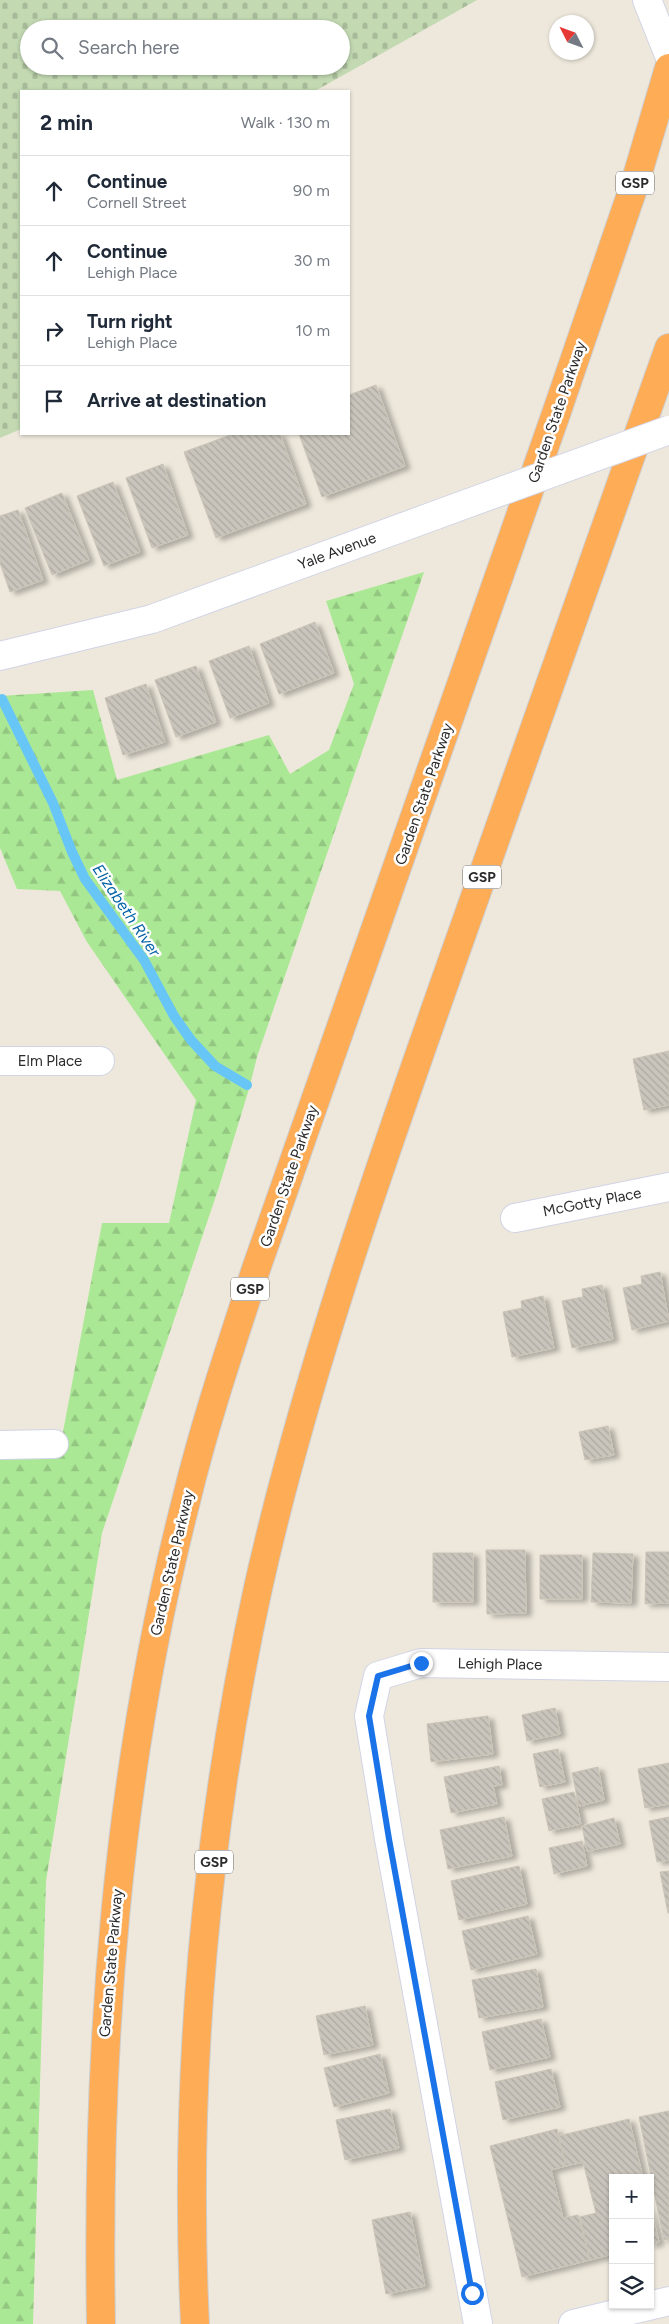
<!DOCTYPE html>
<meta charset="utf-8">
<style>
body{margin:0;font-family:Figtree,sans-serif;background:#f6f6f7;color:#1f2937}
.controls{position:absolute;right:15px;bottom:15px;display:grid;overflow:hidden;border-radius:0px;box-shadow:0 1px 4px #0004}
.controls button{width:45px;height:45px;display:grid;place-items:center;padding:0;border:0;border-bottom:1px solid #e0e1e3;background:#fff;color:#1f2937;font:25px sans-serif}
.compass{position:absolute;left:549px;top:15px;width:45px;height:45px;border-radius:50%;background:#fff;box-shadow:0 1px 4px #0004;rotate:312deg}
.stop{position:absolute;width:15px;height:15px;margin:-11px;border:4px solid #1a73e8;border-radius:50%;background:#fff}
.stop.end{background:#1a73e8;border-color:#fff;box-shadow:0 1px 5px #0008}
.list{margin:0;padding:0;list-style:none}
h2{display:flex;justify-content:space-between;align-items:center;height:65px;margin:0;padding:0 20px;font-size:21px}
h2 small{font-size:16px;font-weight:400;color:#747a83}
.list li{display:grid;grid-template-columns:32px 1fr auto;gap:15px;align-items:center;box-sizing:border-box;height:70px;padding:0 20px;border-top:1px solid #e0e1e3}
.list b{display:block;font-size:19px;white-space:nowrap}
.list p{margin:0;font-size:16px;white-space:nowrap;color:#747a83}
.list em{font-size:16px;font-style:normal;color:#747a83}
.icon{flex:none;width:28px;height:28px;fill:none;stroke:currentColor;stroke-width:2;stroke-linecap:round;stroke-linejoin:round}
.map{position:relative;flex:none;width:669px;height:2324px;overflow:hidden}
.search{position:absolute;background:#fff;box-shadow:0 1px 4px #0004;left:20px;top:20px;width:330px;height:55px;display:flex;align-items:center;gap:12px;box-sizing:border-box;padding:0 18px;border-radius:28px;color:#747a83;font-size:19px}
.panel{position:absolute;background:#fff;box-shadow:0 1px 4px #0004;left:20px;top:90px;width:330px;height:345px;border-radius:0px}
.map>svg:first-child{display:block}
.forest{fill:url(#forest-firs)}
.cemetery{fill:url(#cemetery-stones);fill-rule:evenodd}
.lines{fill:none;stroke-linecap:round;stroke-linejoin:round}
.stream{stroke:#68c6f7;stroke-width:10}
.building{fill:url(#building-back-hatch);stroke:#cac4b6;filter:url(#shadow)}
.minor-casing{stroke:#d1d4e5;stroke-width:30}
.secondary-casing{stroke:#d1d4e5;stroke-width:30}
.motorway-casing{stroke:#ccc;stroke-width:30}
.minor{stroke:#fff;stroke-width:28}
.secondary{stroke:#fff;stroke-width:28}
.motorway{stroke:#ffac56;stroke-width:28}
.minor-bridge-casing{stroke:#d1d4e5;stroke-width:30;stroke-linecap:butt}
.minor-bridge{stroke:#fff;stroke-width:28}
.route{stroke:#1a73e8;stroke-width:6}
.labels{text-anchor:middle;stroke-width:5;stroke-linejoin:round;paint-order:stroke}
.shield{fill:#fff;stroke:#6b6b6b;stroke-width:1}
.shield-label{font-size:14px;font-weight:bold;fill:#2b2b2b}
.street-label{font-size:15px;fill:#2b2b2b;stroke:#fff}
.water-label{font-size:16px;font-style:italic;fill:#0462a6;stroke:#fff}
</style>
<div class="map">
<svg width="669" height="2324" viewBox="0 0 669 2324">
<defs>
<pattern id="forest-firs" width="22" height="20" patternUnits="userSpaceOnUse" patternTransform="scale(1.25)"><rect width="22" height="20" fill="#abe895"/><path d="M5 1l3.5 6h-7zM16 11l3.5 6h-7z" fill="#93c781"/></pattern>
<pattern id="cemetery-stones" width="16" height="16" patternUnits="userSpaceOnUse" patternTransform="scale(1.25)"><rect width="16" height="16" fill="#c2d9b2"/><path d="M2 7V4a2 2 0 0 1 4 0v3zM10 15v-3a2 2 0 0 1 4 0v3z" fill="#a7ba99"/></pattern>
<pattern id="building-back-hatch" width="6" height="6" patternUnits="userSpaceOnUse" patternTransform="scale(1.25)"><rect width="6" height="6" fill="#c9c5bc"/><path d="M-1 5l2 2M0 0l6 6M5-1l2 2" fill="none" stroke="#ada9a2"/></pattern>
<filter id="shadow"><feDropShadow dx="5.5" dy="3" stdDeviation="2.5" flood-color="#0004"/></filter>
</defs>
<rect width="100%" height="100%" fill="#eee8dc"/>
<path class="forest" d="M 424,572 L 257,1057 L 249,1089 L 219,1187 L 102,1533 L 46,1881 L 33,2324 L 0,2324 L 0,1443 L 60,1448 L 102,1223 L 169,1223 L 196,1100 L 87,942 L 60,891 L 17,889 L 0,848 L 0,696 L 93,690 L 117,780 L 269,735 L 290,774 L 329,750 L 354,684 L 326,601 Z"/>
<path class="cemetery" d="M 0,0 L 477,0 L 315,91 L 21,91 L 21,429 L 0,438 ZM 29,29 L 341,29 L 341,66 L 29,66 Z"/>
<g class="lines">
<path class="stream" d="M 2,699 L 53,803 L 72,852 L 85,879 L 144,960 L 174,1016 L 191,1040 L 215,1066 L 247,1085"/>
</g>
<path class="building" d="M 376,385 L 405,466 L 322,497 L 299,434 L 349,434 L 349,395 Z
M 233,434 L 280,434 L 306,504 L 216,538 L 184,452 Z
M 163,464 L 188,535 L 152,548 L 126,478 Z
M 113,482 L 140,552 L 104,566 L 77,496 Z
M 62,493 L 89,560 L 52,575 L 25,508 Z
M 18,510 L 43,580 L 10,592 L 0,563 L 0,516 Z
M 315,622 L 334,673 L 279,694 L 260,644 Z
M 249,646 L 269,703 L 230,718 L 209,661 Z
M 196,666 L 216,722 L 176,737 L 155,680 Z
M 146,684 L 165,742 L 123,755 L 105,698 Z
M 669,1051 L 669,1105 L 644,1110 L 633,1059 Z
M 660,1272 L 669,1321 L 632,1330 L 623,1288 L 642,1284 L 641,1276 Z
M 602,1285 L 613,1339 L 572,1348 L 562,1301 L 583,1297 L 582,1289 Z
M 543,1296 L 554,1348 L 512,1357 L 503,1312 L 522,1308 L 521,1301 Z
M 608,1426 L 614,1455 L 585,1460 L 579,1432 Z
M 486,1550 L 525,1550 L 526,1613 L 487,1614 Z
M 646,1552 L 669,1552 L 669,1603 L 645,1604 Z
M 433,1553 L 473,1553 L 473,1602 L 433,1602 Z
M 593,1553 L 633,1554 L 631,1603 L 591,1602 Z
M 540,1555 L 582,1555 L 582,1599 L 540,1599 Z
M 555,1708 L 560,1734 L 527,1741 L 522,1715 Z
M 488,1716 L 493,1754 L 431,1762 L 427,1724 Z
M 558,1749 L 565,1782 L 540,1787 L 533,1754 Z
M 669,1763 L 669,1804 L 645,1808 L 638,1769 Z
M 499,1766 L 502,1785 L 493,1786 L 497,1804 L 451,1813 L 444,1777 Z
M 598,1767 L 604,1800 L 579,1806 L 572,1773 Z
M 574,1792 L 581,1824 L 549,1831 L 542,1799 Z
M 504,1817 L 512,1856 L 448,1869 L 440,1830 Z
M 669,1817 L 669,1860 L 657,1862 L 649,1821 Z
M 614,1818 L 620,1844 L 587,1851 L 582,1826 Z
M 582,1841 L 587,1866 L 554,1874 L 549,1848 Z
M 519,1866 L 527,1904 L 459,1920 L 451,1881 Z
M 669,1871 L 669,1913 L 668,1913 L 660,1872 Z
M 528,1916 L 537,1954 L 471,1970 L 462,1931 Z
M 536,1969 L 543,2007 L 479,2018 L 472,1980 Z
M 365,2006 L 373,2045 L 324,2055 L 316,2016 Z
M 541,2019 L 550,2057 L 490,2070 L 482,2032 Z
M 380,2054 L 389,2093 L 334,2107 L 324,2068 Z
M 551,2069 L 560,2107 L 503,2120 L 495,2082 Z
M 390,2109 L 399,2148 L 345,2160 L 336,2120 Z
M 669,2111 L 669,2239 L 664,2240 L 639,2117 Z
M 629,2119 L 643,2178 L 613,2178 L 613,2254 L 590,2260 L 580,2217 L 596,2213 L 583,2162 L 566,2166 L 558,2136 Z
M 557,2129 L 566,2166 L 551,2170 L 563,2218 L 578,2215 L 590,2260 L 522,2277 L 490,2146 Z
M 650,2207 L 659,2242 L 650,2245 Z
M 410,2212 L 425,2286 L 386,2294 L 372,2220 Z"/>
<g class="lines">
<defs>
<path id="minor" d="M 0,656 L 152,619 L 436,515
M 0,1061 L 100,1061
M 515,1218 L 669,1187
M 0,1445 L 54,1444
M 478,2324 L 389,1839 L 369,1716 L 378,1676 L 421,1663 L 669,1667"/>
<path id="secondary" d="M 647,0 L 669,55
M 573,2324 L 669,2301"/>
<path id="motorway" d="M 101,2324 C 96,2047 117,1770 186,1501 C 205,1422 231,1346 256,1269 L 557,411 L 635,183 L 669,68
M 195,2324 C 183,2079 206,1828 258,1588 C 306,1374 380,1166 453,959 C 525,756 597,552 669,348"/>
</defs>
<use href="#minor" class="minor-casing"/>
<use href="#secondary" class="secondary-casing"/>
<use href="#motorway" class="motorway-casing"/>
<use href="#minor" class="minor"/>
<use href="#secondary" class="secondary"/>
<use href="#motorway" class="motorway"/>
<defs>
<path id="minor-bridge" d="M 436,515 L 669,430"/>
</defs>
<use href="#minor-bridge" class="minor-bridge-casing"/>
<use href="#minor-bridge" class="minor-bridge"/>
</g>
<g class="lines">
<path class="route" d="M 421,1663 L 378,1676 L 369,1716 L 389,1839 L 472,2293"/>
</g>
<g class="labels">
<g class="shield">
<rect x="616" y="171.5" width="38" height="23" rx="4"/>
<rect x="463" y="865.5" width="38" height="23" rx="4"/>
<rect x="231" y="1277.5" width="38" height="23" rx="4"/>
<rect x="195" y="1850.5" width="38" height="23" rx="4"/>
</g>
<g class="shield-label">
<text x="635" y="188">GSP</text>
<text x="482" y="882">GSP</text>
<text x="250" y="1294">GSP</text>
<text x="214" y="1867">GSP</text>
</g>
<g class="street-label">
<text transform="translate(557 412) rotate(-71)" y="5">Garden State Parkway</text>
<text transform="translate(337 551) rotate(-20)" y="5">Yale Avenue</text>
<text transform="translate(424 794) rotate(-71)" y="5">Garden State Parkway</text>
<text x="50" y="1066">Elm Place</text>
<text transform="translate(289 1176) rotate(-71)" y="5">Garden State Parkway</text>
<text transform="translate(592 1202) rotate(-11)" y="5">McGotty Place</text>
<text transform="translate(172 1563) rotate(-77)" y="5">Garden State Parkway</text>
<text transform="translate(500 1664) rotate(1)" y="5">Lehigh Place</text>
<text transform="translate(111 1963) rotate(-85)" y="5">Garden State Parkway</text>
</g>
<g class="water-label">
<text transform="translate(127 910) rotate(56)" y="6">Elizabeth River</text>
</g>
</g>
</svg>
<div class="controls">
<button>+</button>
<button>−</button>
<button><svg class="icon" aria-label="layers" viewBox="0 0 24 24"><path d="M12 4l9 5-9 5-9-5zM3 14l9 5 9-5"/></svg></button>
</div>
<svg class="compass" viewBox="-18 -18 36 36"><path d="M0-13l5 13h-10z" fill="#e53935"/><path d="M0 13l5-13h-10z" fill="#747a83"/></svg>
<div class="stop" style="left:472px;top:2293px"></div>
<div class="stop end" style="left:421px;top:1663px"></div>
<div class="search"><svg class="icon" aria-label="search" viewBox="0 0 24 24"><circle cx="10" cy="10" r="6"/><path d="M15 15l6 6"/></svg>Search here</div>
<section class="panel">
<h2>2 min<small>Walk · 130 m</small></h2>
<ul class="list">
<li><svg class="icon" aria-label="ahead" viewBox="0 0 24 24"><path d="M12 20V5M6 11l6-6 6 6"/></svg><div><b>Continue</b><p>Cornell Street</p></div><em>90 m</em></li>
<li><svg class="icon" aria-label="ahead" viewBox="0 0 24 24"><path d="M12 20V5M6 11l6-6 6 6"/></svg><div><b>Continue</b><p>Lehigh Place</p></div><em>30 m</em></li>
<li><svg class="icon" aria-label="right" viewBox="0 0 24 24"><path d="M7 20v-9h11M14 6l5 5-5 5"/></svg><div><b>Turn right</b><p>Lehigh Place</p></div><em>10 m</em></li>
<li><svg class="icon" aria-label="arrive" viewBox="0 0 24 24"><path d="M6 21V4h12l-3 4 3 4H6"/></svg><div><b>Arrive at destination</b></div></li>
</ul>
</section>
</div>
